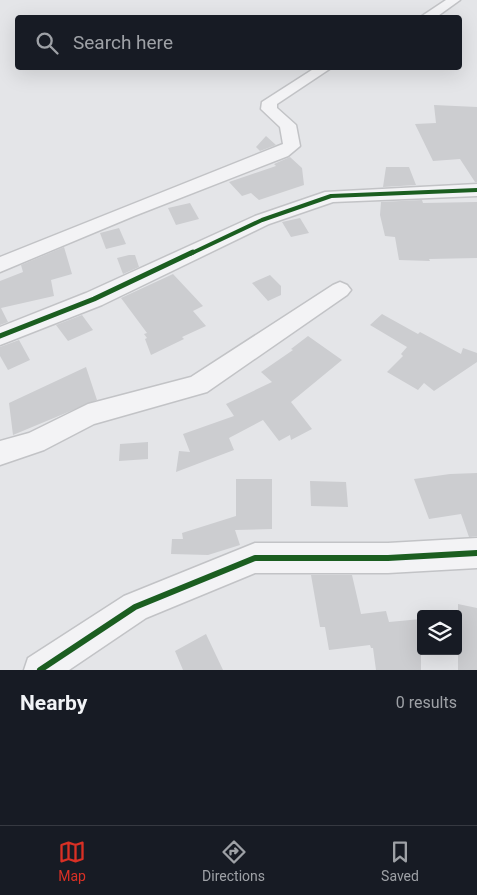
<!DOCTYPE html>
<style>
body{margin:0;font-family:Roboto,sans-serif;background:#20242c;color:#f1f3f6}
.controls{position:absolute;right:15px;bottom:15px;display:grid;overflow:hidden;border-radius:5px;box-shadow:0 5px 20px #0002}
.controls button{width:45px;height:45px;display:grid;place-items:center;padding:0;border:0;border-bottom:1px solid #363941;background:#171b24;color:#f1f3f6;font:25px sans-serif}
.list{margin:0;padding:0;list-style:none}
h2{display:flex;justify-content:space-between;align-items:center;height:65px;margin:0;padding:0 20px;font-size:21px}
h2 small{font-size:16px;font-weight:400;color:#9ea1a6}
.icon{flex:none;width:28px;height:28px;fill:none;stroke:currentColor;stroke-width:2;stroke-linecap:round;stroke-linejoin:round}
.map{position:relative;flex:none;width:477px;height:670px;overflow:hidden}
.search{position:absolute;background:#171b24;box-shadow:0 5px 20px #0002;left:15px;right:15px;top:15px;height:55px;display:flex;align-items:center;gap:12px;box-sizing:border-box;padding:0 18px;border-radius:5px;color:#9ea1a6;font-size:19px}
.sheet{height:155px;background:#171b24}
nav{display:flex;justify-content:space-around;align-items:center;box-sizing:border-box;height:70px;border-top:1px solid #363941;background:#171b24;font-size:14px;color:#9ea1a6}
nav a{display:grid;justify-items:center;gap:2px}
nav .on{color:#d93025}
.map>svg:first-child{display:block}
.building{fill:#cccdd0}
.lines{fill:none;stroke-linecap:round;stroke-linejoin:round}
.minor-casing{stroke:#c2c3c6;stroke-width:3}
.minor{fill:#f3f3f5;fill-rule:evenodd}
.cycleway-far2-casing{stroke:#f2f3f7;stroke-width:6}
.cycleway-far1-casing{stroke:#f2f3f7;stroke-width:8}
.cycleway-casing{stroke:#f2f3f7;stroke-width:9}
.cycleway-far2{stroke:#1b5e20;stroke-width:4}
.cycleway-far1{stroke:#1b5e20;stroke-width:5}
.cycleway{stroke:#1b5e20;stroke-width:6}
</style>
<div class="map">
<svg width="477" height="670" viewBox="0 0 477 670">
<rect width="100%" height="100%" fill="#e4e5e8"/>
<path class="building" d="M 434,105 L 477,107 L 477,182 L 475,182 L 460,159 L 433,161 L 415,124 L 436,123 Z
M 266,136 L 276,145 L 260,151 L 256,147 Z
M 290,157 L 302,168 L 304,185 L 259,200 L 251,193 L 242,196 L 229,182 L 276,166 L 274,164 Z
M 386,167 L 409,167 L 416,185 L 383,187 Z
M 422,200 L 423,203 L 477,202 L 477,258 L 429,259 L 430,261 L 399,260 L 395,237 L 385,236 L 380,215 L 381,202 Z
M 190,203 L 199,219 L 176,225 L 168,208 Z
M 300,218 L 309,233 L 291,237 L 282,222 Z
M 119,228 L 126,244 L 106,249 L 100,233 Z
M 64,247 L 72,274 L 51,280 L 54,296 L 1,308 L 8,322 L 0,325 L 0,281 L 23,272 L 21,265 Z
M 129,255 L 135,255 L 139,267 L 123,274 L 117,258 Z
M 173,274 L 203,306 L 193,311 L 206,326 L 182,337 L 184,339 L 151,355 L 145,339 L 147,338 L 144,334 L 147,333 L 121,298 Z
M 270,275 L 281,286 L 281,295 L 268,301 L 252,283 Z
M 382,314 L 418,334 L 420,332 L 461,354 L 463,348 L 477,353 L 477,362 L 434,391 L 424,383 L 418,390 L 387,372 L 403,356 L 401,354 L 407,347 L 370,325 Z
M 82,315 L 93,330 L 68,341 L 56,325 Z
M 308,336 L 342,360 L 291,402 L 312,429 L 291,440 L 290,435 L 279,441 L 263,420 L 229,438 L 234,450 L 176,472 L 179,451 L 190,452 L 183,434 L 234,416 L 226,404 L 272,382 L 261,372 L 293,350 L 291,349 Z
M 19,340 L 30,360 L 8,370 L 0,356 L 0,347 Z
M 86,367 L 97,400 L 13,435 L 9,403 Z
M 148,442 L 148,459 L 119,461 L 120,444 Z
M 477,473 L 477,536 L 469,537 L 461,514 L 429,519 L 414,479 L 450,474 Z
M 236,479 L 272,479 L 272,529 L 235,530 L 240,545 L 208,555 L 171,554 L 172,539 L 183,539 L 182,533 L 236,516 Z
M 310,481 L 346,482 L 348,507 L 311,506 Z
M 311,575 L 352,575 L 361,614 L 386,611 L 389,622 L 421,619 L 421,670 L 376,670 L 373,648 L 371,648 L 370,645 L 329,650 L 325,627 L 320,627 Z
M 458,604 L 477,608 L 477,670 L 458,670 Z
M 206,634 L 223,670 L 183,670 L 175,651 Z"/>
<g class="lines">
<defs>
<path id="minor" d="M 446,0 L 460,0 L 435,18 L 419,18 Z
M 315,68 L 331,68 L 277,104 L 277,108 L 296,125 L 300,146 L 288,156 L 134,216 L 0,272 L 0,257 L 283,144 L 280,127 L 261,109 L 262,102 Z
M 477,184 L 477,196 L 333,202 L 269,224 L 102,305 L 0,345 L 0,327 L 86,293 L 255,216 L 325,192 Z
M 340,282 L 347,285 L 351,290 L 347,295 L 207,392 L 94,424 L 44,450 L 0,465 L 0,441 L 29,433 L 88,404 L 191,377 L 333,285 Z
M 477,538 L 477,568 L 388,573 L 255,573 L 146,618 L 69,670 L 24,670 L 28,658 L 124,596 L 255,543 L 388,543 Z"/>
</defs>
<use href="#minor" class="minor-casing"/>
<use href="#minor" class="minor"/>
<defs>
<path id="cycleway-far2" d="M 190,254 L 262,220 L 331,196 L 477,190"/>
<path id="cycleway-far1" d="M 0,336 L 94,299 L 193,252"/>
<path id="cycleway" d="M 40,670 L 135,607 L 255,558 L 388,558 L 477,553"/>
</defs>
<use href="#cycleway-far2" class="cycleway-far2-casing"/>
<use href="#cycleway-far1" class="cycleway-far1-casing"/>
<use href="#cycleway" class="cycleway-casing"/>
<use href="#cycleway-far2" class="cycleway-far2"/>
<use href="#cycleway-far1" class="cycleway-far1"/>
<use href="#cycleway" class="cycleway"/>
</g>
</svg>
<div class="controls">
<button><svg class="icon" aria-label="layers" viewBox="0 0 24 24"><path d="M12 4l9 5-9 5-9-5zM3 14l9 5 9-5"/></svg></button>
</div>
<div class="search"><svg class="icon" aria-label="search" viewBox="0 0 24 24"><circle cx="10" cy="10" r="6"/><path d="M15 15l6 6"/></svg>Search here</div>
</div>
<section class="sheet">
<h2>Nearby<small>0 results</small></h2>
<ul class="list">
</ul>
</section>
<nav>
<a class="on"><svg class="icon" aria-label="map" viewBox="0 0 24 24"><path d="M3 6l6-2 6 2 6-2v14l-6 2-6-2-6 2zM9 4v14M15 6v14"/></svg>Map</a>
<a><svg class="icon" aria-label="directions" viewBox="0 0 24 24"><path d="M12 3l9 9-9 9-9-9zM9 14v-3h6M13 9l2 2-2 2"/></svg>Directions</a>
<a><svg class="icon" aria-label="saved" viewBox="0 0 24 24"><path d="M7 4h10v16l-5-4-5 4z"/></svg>Saved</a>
</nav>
